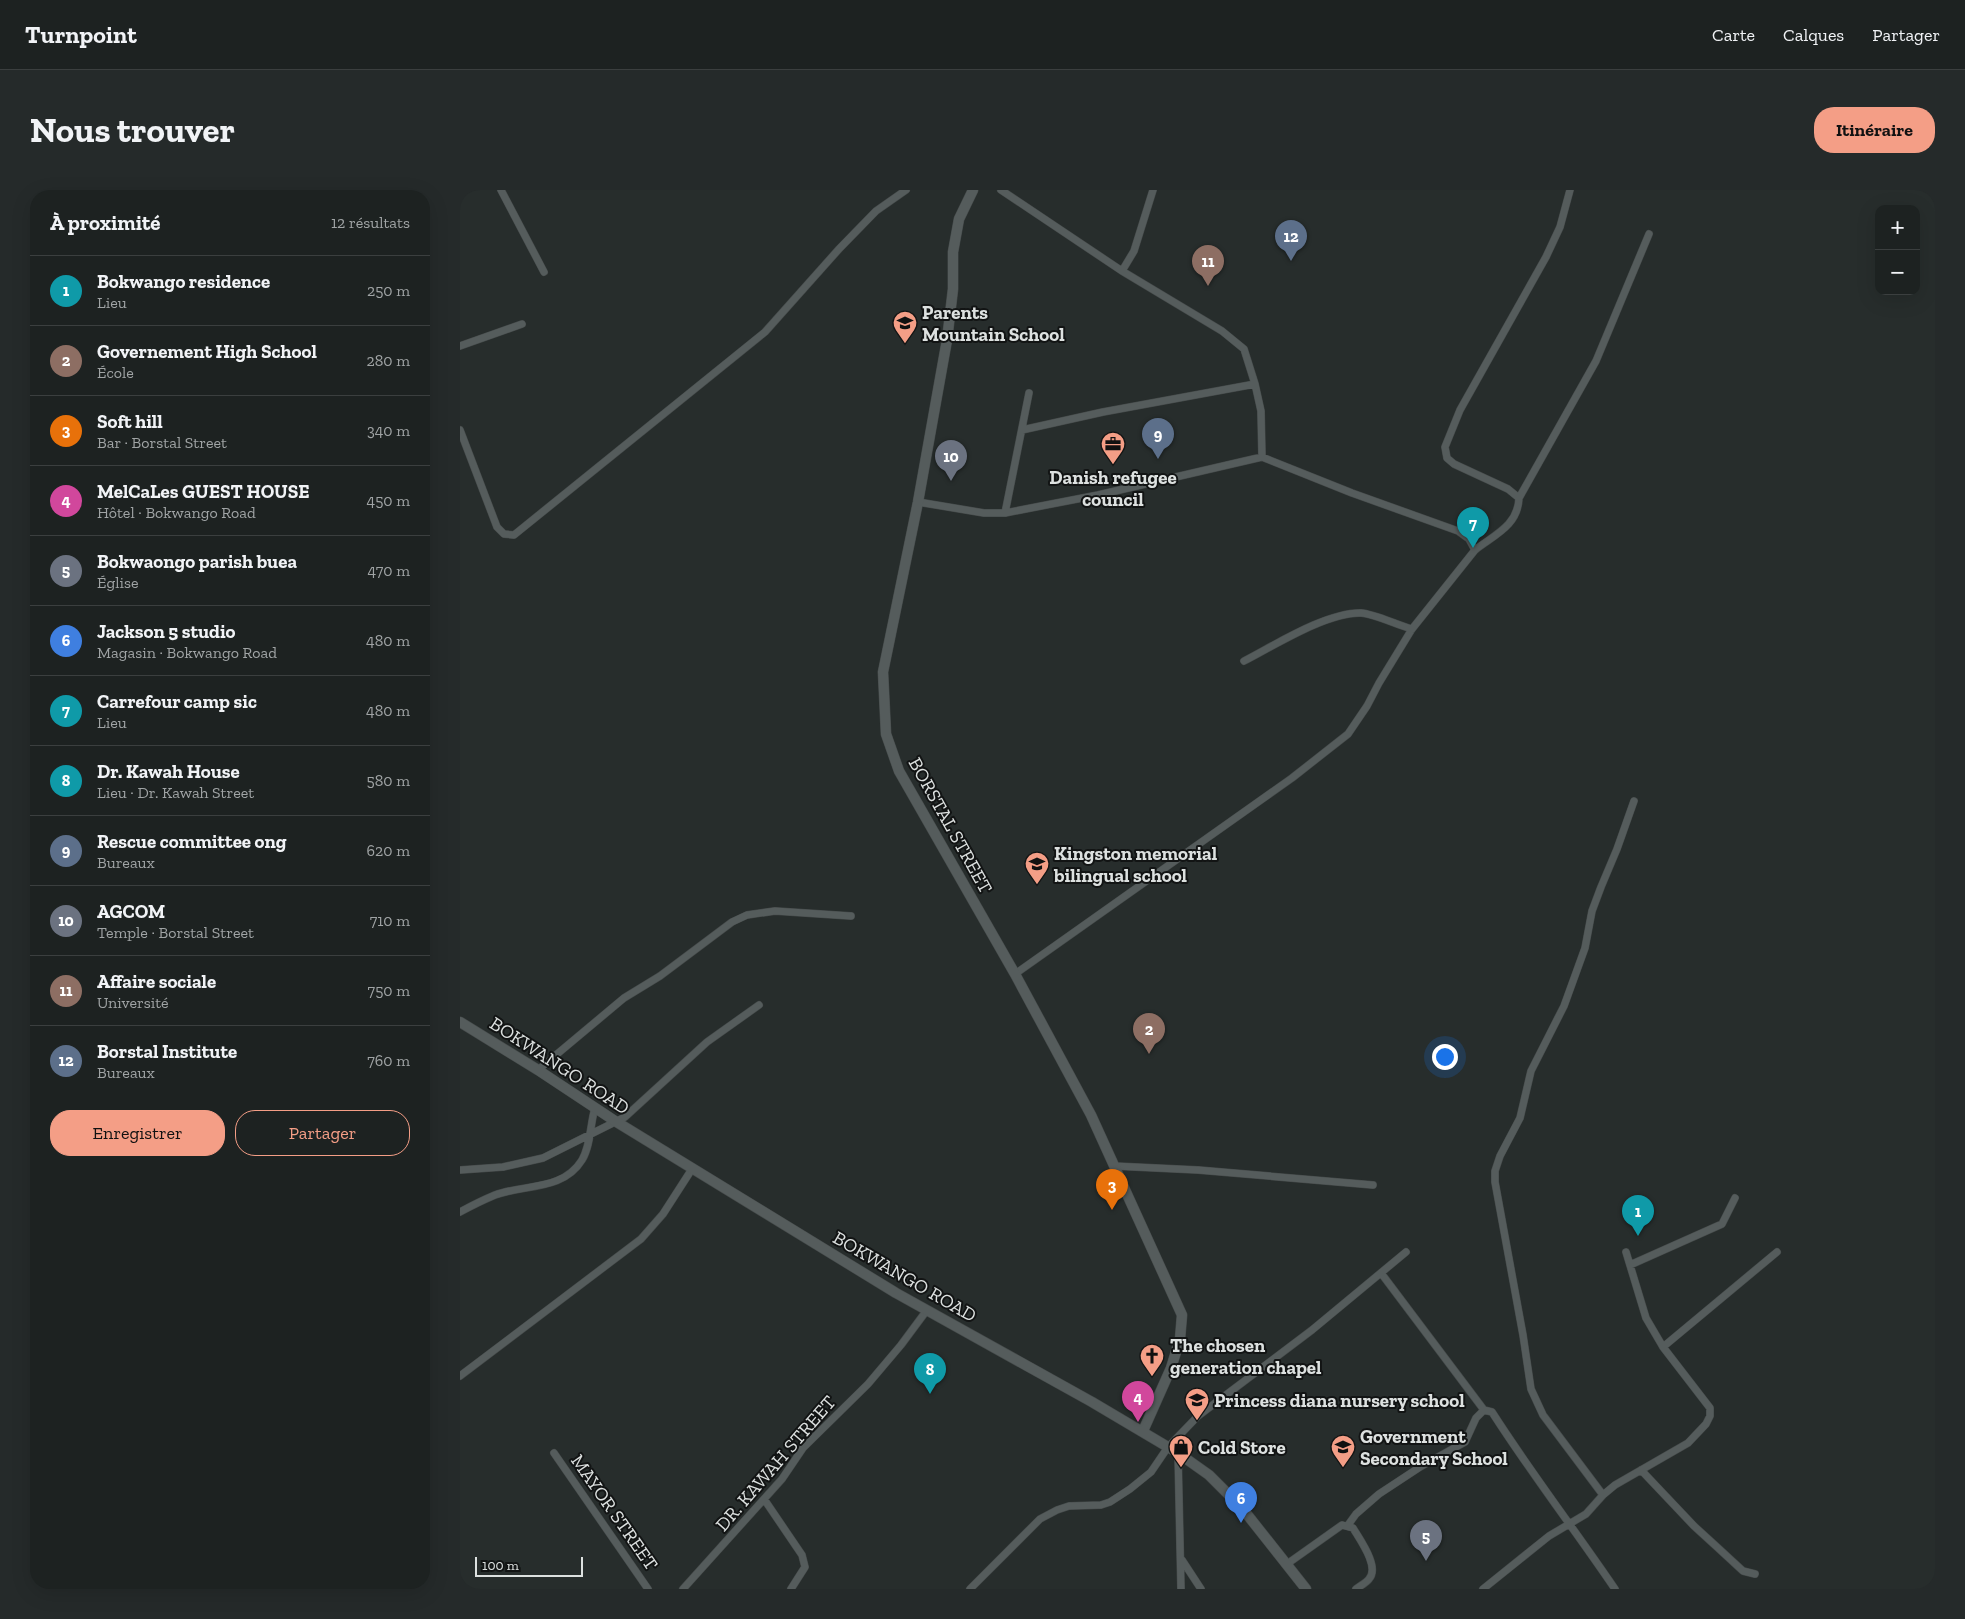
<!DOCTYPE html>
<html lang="fr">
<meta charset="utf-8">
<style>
body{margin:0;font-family:"Zilla Slab",serif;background:#252a2a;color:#f1f3f6}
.controls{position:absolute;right:15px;top:15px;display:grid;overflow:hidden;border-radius:10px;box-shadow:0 5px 20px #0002}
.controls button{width:45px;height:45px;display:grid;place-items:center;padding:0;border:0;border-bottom:1px solid #3b3f3f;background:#1d2221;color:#f1f3f6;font:25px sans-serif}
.scale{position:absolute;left:15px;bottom:12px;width:108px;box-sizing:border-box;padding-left:5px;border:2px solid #dde1e0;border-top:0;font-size:14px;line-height:18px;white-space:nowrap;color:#dde1e0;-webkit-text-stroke:4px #121414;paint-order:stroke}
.you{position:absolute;left:984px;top:866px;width:18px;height:18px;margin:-12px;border:4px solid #fff;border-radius:50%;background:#1a73e8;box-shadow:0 0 0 8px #1a73e833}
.badge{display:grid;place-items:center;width:32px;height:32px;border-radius:50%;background:#f49e86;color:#fff;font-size:16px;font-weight:700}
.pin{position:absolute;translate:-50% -41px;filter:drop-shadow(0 1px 2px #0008)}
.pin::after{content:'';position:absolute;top:26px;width:18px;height:15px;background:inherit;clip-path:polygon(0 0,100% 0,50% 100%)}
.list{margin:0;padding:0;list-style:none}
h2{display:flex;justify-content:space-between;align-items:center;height:65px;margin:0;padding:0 20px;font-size:21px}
h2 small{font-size:16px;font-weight:400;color:#a0a4a5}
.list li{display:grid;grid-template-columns:32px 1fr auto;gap:15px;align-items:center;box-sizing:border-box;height:70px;padding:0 20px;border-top:1px solid #3b3f3f}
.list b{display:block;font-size:19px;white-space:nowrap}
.list p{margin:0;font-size:16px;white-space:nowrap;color:#a0a4a5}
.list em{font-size:16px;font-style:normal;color:#a0a4a5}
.actions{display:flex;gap:10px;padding:15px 20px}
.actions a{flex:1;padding:11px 0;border:1px solid #f49e86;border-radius:20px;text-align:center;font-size:18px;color:#f49e86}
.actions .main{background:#f49e86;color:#111}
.map{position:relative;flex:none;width:1475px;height:1399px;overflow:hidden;border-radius:20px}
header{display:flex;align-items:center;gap:30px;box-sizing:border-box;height:70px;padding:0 25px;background:#1d2221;border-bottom:1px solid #3b3f3f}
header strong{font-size:24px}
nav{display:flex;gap:28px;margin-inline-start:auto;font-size:18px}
.intro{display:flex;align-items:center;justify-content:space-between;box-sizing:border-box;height:120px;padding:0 30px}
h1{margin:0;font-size:35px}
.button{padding:12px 22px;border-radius:20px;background:#f49e86;color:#111;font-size:18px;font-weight:700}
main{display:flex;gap:30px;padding:0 30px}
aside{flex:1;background:#1d2221;border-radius:20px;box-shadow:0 5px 20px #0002}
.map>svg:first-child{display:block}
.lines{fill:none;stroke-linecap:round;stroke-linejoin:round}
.street-casing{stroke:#454a4a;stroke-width:8}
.secondary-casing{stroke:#454a4a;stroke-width:11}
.street{stroke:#555c5c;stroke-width:7}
.secondary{stroke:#555c5c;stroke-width:10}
.labels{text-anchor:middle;stroke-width:4;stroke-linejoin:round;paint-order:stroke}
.poi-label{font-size:19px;font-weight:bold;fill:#dde1e0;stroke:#121414;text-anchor:start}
.street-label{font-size:19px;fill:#dde1e0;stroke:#121414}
</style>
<header>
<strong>Turnpoint</strong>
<nav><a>Carte</a><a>Calques</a><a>Partager</a></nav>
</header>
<div class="intro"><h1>Nous trouver</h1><a class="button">Itinéraire</a></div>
<main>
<aside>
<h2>À proximité<small>12 résultats</small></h2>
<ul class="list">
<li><span class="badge" style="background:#0f9aa8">1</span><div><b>Bokwango residence</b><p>Lieu</p></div><em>250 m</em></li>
<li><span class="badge" style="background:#8d6e63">2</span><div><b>Governement High School</b><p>École</p></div><em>280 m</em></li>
<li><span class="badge" style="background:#e8710a">3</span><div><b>Soft hill</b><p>Bar · Borstal Street</p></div><em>340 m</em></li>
<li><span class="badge" style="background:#d1479c">4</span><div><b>MelCaLes GUEST HOUSE</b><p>Hôtel · Bokwango Road</p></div><em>450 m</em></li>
<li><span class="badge" style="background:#6b7280">5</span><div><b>Bokwaongo parish buea</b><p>Église</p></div><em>470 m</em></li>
<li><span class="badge" style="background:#3f7fe0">6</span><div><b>Jackson 5 studio</b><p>Magasin · Bokwango Road</p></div><em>480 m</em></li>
<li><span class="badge" style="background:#0f9aa8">7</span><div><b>Carrefour camp sic</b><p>Lieu</p></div><em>480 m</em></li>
<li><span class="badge" style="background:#0f9aa8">8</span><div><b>Dr. Kawah House</b><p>Lieu · Dr. Kawah Street</p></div><em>580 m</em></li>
<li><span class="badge" style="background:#5c6f8a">9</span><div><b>Rescue committee ong</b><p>Bureaux</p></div><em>620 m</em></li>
<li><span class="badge" style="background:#6b7280">10</span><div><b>AGCOM</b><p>Temple · Borstal Street</p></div><em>710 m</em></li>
<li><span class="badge" style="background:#8d6e63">11</span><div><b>Affaire sociale</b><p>Université</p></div><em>750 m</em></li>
<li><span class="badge" style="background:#5c6f8a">12</span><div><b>Borstal Institute</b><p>Bureaux</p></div><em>760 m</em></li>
</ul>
<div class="actions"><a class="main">Enregistrer</a><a>Partager</a></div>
</aside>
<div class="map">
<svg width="1475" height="1399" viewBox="0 0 1475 1399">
<rect width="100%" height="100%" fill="#272d2c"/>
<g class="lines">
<defs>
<path id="street" d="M 41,0 L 84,82
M 541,0 L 662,81 L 762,141 L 784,159 L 795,194 L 801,221 L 802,267
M 662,81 L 674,61 L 693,0
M 0,156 L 62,134
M 0,240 L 37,337 L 44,344 L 54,345 L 305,142 L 379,59 L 416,21 L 446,0
M 562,240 L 643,222 L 795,194
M 1059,308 L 1048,299 L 994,274 L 987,268 L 985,257 L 1000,220 L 1086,67 L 1100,37 L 1110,0
M 458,312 L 524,323 L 545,323 L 638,305 L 802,267 L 892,303 L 998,341 L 1009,349 L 1015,360 L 952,439 L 919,493 L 907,516 L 888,544 L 832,588 L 555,784
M 545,323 L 569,203
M 1015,360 C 1034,345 1058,336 1059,308 L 1136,171 L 1189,44
M 784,471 C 815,455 867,422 901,423 C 915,424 937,435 952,439
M 78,880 L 164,808 L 200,786 L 272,732 L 287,725 L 315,721 L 391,726
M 654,976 L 738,980 L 913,995
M 0,980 L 43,977 L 83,968 L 165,927 L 247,852 L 299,815
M 0,1022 C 11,1016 23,1010 35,1005 C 64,994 103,1001 122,970 C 131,955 130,934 135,918
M 1170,1075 L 1262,1034 L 1275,1008
M 921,1083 L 1024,1220 L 1032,1222 C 1071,1283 1115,1340 1155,1399
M 1203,1157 L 1317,1062
M 0,1186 L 181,1049 L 203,1024 L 232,979
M 94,1263 L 188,1399
M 718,1263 L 721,1399
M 1181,1280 L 1234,1336 L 1257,1357 L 1283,1381 L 1295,1384
M 1143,1305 L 1083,1225 L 1071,1199 L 1063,1145 L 1035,992 L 1035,981 L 1040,966 L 1060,928 L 1071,881 L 1104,816 L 1125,758 L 1132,721 L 1141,697 L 1157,659 L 1174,611
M 304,1309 L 342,1365 L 345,1377 L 331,1399
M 888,1335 L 896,1324 L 919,1304 L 960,1277 L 1005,1252 L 1016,1228 L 1024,1220
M 722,1370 L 741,1399
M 827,1374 L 882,1335 L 893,1338 C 900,1350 920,1377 909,1389 C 906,1393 900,1396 896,1399
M 223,1399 L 322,1289 L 343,1258 L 408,1194 L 441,1155 L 467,1120
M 510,1399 L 580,1329 L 597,1320 L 609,1316 L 641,1315 L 650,1312 L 670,1299 L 691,1282 L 708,1257 L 738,1226 L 852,1140 L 946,1062
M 1023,1399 L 1089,1346 L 1126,1324 L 1143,1305 L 1155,1295 L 1228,1253 L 1246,1234 L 1250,1226 L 1250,1218 L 1203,1157 L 1186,1128 L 1166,1062"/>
<path id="secondary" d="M 513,0 L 499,29 L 493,62 L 493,99 L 487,150 L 458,312 L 423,482 L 426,544 L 439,581 L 555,784 L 631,925 L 722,1125 L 720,1149 L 711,1178 L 683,1241
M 0,832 L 78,880 L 155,931 L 436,1103 L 632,1212 L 718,1263 L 749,1285 L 782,1318 L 846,1399"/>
</defs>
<use href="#street" class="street-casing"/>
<use href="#secondary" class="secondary-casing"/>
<use href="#street" class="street"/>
<use href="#secondary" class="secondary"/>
</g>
<defs>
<symbol id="school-pin" viewBox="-11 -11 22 30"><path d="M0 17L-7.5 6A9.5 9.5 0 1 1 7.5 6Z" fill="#f49e86" stroke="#121414"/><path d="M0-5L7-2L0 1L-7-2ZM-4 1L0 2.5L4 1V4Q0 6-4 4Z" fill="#111"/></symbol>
<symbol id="office-pin" viewBox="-11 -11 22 30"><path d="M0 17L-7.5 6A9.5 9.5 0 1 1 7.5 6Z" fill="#f49e86" stroke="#121414"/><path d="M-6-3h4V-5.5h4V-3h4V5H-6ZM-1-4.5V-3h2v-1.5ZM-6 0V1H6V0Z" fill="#111"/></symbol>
<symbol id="church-pin" viewBox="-11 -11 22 30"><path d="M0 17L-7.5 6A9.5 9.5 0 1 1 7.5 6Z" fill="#f49e86" stroke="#121414"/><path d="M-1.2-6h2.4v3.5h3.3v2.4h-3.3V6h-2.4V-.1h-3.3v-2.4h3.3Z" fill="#111"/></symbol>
<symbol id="shop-pin" viewBox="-11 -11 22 30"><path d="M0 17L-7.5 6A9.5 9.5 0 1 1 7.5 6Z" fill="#f49e86" stroke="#121414"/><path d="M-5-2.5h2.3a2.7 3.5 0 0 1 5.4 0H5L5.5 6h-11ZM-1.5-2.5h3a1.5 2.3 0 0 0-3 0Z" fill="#111"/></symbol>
</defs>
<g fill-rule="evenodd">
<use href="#school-pin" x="431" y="119" width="28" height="38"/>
<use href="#office-pin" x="639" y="240" width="28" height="38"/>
<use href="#school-pin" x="563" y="660" width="28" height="38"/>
<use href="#church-pin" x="678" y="1152" width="28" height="38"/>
<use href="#school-pin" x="723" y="1196" width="28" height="38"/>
<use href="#shop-pin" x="707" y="1243" width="28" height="38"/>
<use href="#school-pin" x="869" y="1243" width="28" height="38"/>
</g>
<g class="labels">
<g class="poi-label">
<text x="462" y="129">Parents<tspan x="462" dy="22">Mountain School</tspan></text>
<text x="653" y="294" text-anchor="middle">Danish refugee<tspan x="653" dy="22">council</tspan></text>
<text x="594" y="670">Kingston memorial<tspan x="594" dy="22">bilingual school</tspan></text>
<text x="710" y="1162">The chosen<tspan x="710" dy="22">generation chapel</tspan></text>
<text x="754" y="1217">Princess diana nursery school</text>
<text x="900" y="1253">Government<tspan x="900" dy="22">Secondary School</tspan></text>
<text x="738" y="1264">Cold Store</text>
</g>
<g class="street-label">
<text transform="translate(491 635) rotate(61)" y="7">BORSTAL STREET</text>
<text transform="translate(100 875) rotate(33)" y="7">BOKWANGO ROAD</text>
<text transform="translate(445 1086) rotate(30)" y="7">BOKWANGO ROAD</text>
<text transform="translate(315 1273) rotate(-49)" y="7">DR. KAWAH STREET</text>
<text transform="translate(155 1322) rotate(55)" y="7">MAYOR STREET</text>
</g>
</g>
</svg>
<div class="controls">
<button>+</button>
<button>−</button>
</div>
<div class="scale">100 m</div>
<div class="you"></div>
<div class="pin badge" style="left:1178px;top:1046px;background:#0f9aa8">1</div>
<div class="pin badge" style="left:689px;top:864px;background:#8d6e63">2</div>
<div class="pin badge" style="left:652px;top:1020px;background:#e8710a">3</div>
<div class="pin badge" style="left:678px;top:1232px;background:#d1479c">4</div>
<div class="pin badge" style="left:966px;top:1371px;background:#6b7280">5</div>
<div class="pin badge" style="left:781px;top:1333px;background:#3f7fe0">6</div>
<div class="pin badge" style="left:1013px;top:358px;background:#0f9aa8">7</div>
<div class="pin badge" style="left:470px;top:1204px;background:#0f9aa8">8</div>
<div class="pin badge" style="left:698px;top:269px;background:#5c6f8a">9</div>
<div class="pin badge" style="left:491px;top:291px;background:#6b7280">10</div>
<div class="pin badge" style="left:748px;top:96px;background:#8d6e63">11</div>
<div class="pin badge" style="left:831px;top:71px;background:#5c6f8a">12</div>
</div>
</main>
